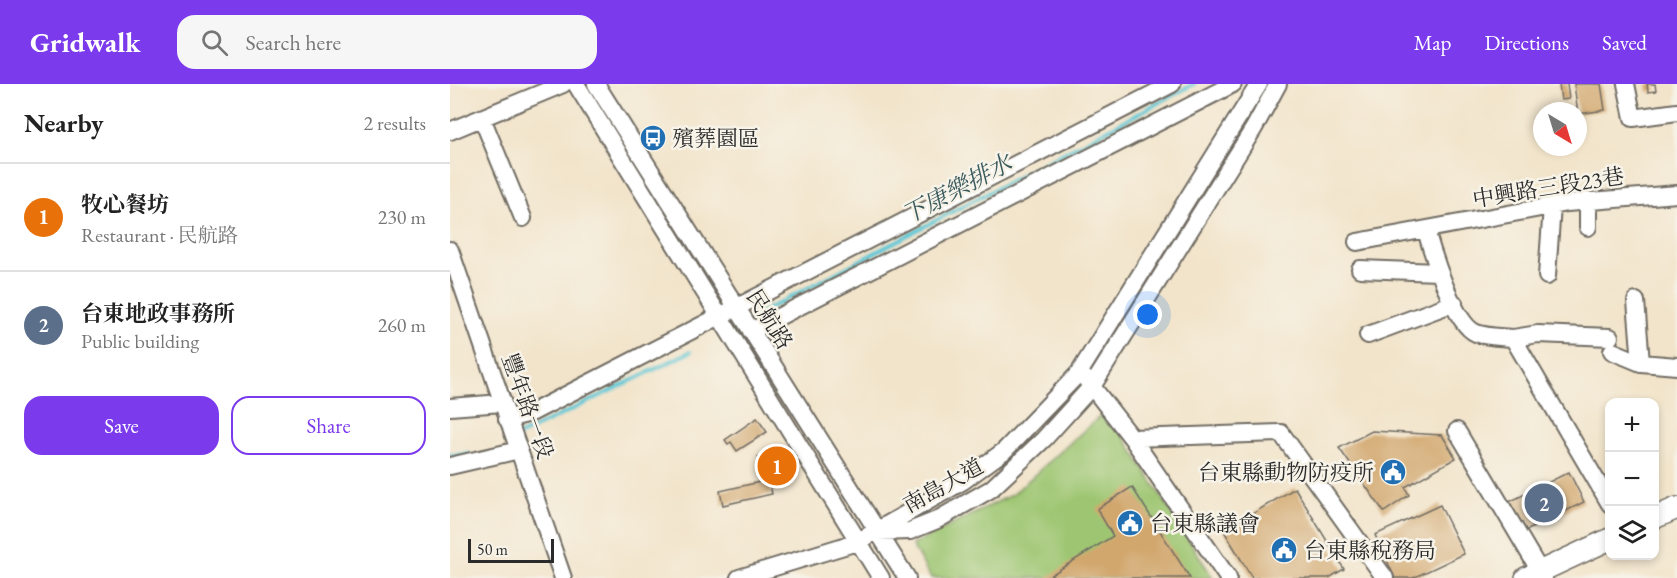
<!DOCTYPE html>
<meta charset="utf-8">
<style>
body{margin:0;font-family:"EB Garamond","Noto Serif TC",serif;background:#f6f6f6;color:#222}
.controls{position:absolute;right:18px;bottom:18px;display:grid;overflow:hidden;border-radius:12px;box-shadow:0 3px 9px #0003}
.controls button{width:54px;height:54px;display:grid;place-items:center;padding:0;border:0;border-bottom:2px solid #e0e0e0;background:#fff;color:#222;font:30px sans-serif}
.compass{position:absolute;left:1083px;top:18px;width:54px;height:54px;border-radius:50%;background:#fff;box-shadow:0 3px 9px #0003;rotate:142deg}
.scale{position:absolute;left:18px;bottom:15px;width:86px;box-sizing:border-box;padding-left:6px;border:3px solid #2b2b2b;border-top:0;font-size:16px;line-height:21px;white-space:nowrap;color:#2b2b2b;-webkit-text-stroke:4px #f7f3e8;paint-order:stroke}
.you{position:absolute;left:698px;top:231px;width:21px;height:21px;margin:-15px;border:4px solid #fff;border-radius:50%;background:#1a73e8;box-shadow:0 0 0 9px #1a73e833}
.badge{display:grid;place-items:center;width:39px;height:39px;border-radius:50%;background:#7c3aed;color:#fff;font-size:20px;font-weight:700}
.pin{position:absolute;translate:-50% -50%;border:3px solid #fff;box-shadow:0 2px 6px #0006}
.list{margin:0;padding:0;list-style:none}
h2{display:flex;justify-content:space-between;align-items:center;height:78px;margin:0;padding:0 24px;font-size:26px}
h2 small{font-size:20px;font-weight:400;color:#767676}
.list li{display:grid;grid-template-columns:39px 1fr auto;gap:18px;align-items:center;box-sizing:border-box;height:108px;padding:0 24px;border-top:2px solid #e0e0e0}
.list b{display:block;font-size:22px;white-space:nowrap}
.list p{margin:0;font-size:20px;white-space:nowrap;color:#767676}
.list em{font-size:20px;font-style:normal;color:#767676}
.actions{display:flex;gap:12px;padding:18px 24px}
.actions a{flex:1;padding:14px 0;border:2px solid #7c3aed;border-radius:18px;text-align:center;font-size:21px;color:#7c3aed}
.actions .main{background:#7c3aed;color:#fff}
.icon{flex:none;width:33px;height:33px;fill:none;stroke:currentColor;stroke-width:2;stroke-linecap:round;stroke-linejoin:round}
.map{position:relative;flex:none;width:1227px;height:494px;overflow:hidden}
header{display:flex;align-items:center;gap:36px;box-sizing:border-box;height:84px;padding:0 30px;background:#7c3aed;color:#fff}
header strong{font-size:28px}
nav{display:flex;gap:33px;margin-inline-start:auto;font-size:21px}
.search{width:420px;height:54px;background:#f6f6f6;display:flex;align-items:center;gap:15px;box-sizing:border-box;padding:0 21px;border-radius:18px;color:#767676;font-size:22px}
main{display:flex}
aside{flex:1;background:#fff}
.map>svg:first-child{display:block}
.green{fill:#9ec672;stroke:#64784e;stroke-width:1.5}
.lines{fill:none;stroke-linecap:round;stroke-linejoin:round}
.stream{stroke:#5cc7d6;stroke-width:4}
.building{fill:#d2a76e}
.minor-casing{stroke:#716c63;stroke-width:20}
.major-casing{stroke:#716c63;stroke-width:24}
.minor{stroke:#fff;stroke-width:16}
.major{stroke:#fff;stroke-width:21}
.labels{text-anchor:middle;stroke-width:5;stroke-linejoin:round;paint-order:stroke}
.poi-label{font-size:22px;fill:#2b2b2b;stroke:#f7f3e8;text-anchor:start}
.street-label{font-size:22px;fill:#2b2b2b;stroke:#f7f3e8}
.water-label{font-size:24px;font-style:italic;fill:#3a5a5e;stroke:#f7f3e8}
</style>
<header>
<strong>Gridwalk</strong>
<div class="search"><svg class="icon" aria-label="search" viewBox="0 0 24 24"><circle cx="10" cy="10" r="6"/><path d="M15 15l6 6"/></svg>Search here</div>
<nav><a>Map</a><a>Directions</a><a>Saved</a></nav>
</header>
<main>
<aside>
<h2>Nearby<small>2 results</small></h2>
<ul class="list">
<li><span class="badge" style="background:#e8710a">1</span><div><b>牧心餐坊</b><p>Restaurant · 民航路</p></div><em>230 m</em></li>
<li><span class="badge" style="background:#5c6f8a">2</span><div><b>台東地政事務所</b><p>Public building</p></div><em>260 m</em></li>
</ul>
<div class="actions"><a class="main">Save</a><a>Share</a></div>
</aside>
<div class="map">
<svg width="1227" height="494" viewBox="0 0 1227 494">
<rect width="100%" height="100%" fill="#f7f3e8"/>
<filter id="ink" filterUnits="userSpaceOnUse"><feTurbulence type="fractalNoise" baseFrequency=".0167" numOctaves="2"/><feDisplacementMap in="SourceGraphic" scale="12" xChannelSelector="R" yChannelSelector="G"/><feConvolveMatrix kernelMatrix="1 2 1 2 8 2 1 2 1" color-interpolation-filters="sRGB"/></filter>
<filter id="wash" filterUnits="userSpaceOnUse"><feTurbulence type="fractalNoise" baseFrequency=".008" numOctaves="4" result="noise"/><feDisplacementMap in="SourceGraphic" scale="24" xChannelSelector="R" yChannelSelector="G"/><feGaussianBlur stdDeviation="1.35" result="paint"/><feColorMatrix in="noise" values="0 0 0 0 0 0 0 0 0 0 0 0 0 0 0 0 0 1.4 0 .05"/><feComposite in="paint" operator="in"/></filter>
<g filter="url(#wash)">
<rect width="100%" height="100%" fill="#f2e4ca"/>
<path class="green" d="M 657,326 L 763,494 L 481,494 L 462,461 L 563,410 Z"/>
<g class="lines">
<path class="stream" d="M 299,235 L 744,0
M 68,352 L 240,268
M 0,371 L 19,370"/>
</g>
<g id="blocks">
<path class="building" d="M 1109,0 L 1117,0 L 1119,15 L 1111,16 Z
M 1124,0 L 1151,0 L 1155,26 L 1128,30 Z
M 1197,0 L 1205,0 L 1206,7 L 1198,8 Z
M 307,334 L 317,348 L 287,367 L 281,358 L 278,360 L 275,356 Z
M 922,347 L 992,351 L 1006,374 L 955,403 L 959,411 L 934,428 L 889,364 Z
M 328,361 L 346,390 L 327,403 L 308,374 Z
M 1119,388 L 1134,418 L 1070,450 L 1055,420 Z
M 319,396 L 322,410 L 273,421 L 270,407 Z
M 682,403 L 740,494 L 596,494 L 663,452 L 647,425 Z
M 845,404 L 894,485 L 879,494 L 802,494 L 774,447 Z
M 990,421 L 1014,470 L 963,494 L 945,494 L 925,451 Z"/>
</g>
</g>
<g filter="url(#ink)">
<use href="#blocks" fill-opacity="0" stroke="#716c63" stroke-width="1.5"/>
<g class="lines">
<defs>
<path id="minor" d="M 126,0 L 431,494
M 146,0 L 457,494
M 1176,0 L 1183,34 L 1227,28
M 32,34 L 73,134
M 0,47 L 113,0
M 1138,116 L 1138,143
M 976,146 C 982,168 1004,240 1026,249 C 1037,253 1051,253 1063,254 L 1160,420
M 907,158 L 1117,119 L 1227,110
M 0,166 L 113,494
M 910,185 L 988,188
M 1097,192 L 1102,122
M 1186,217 L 1191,279
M 301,247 L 783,0
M 918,251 L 1004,219
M 1063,254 L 1088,250 L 1160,253
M 1162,267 L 1191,279 L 1227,282
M 636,295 L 682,354 L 778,494
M 0,323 L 52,319
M 57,335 L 81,329 L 722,0
M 1007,347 L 1094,494
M 682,354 L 831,349 L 935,494
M 0,382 L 69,366
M 428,448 L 460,447 L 487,436 L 541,405 L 594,355 L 643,301 L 804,44 L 828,0
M 289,494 L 407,458 L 513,397 L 554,367 L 629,289 L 809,0"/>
<path id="major" d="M 1204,434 L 1227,424
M 1076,494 L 1160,455"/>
</defs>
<use href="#minor" class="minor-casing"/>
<use href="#major" class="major-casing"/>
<use href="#minor" class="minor"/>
<use href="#major" class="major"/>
</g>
</g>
<defs>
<symbol id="bus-disc" viewBox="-11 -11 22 22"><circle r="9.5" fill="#1f6fb2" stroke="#f7f3e8"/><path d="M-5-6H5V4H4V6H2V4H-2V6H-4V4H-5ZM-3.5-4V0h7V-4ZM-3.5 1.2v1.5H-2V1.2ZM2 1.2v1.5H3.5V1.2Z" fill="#fff"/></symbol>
<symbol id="civic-disc" viewBox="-11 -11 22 22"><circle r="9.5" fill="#1f6fb2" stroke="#f7f3e8"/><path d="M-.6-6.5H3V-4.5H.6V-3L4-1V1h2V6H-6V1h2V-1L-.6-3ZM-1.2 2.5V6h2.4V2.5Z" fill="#fff"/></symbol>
</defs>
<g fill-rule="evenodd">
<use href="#bus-disc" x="188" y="39" width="30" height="30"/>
<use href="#civic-disc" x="928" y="373" width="30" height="30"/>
<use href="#civic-disc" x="665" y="424" width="30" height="30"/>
<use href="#civic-disc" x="819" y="451" width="30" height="30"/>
</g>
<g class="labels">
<g class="poi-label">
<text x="222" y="62">殯葬園區</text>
<text x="924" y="396" text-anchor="end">台東縣動物防疫所</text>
<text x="700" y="447">台東縣議會</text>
<text x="854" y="474">台東縣稅務局</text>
</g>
<g class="street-label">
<text transform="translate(1098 103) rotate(-9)" y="8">中興路三段23巷</text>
<text transform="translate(320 235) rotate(58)" y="8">民航路</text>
<text transform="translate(78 322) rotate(70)" y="8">豐年路一段</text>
<text transform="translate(493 401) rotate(-29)" y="8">南島大道</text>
</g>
<g class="water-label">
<text transform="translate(507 105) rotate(-28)" y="8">下康樂排水</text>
</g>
</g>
</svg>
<div class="controls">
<button>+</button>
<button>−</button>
<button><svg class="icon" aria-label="layers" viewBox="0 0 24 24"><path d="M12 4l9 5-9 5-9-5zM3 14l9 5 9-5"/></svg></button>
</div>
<svg class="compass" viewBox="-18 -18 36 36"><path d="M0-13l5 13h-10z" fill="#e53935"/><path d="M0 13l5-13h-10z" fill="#767676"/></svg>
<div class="scale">50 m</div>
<div class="you"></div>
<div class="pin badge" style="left:327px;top:382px;background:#e8710a">1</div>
<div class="pin badge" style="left:1094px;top:419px;background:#5c6f8a">2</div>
</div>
</main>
